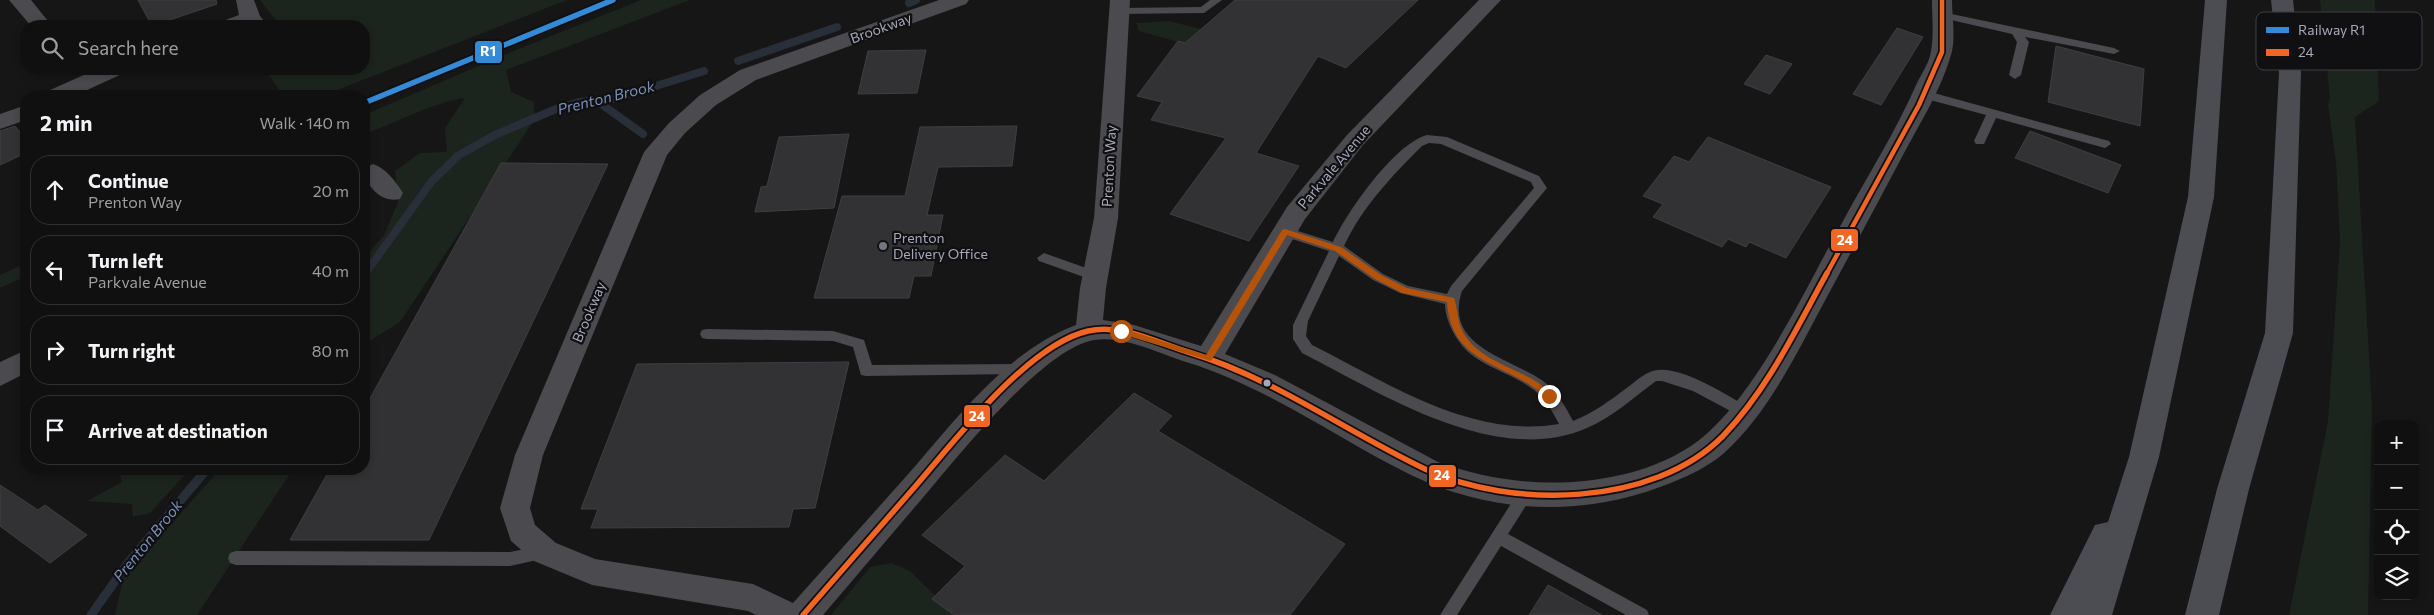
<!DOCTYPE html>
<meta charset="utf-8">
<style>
body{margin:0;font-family:Commissioner,sans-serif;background:#191919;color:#f1f3f6}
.controls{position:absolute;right:15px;bottom:15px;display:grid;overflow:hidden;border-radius:10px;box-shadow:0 2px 8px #0003}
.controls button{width:45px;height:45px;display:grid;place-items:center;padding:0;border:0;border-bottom:1px solid #303030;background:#101010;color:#f1f3f6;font:25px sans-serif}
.stop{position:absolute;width:15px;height:15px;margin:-11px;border:4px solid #b45309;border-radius:50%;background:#fff}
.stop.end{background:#b45309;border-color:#fff;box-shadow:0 1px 5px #0008}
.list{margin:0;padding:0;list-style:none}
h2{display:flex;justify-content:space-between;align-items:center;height:65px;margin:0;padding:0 20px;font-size:21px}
h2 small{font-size:16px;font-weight:400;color:#9c9d9f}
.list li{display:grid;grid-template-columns:32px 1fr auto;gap:15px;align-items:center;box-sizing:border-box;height:70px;margin:0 10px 10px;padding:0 10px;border:1px solid #303030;border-radius:20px}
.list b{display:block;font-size:19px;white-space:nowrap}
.list p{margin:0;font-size:16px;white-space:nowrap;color:#9c9d9f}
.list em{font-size:16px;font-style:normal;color:#9c9d9f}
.icon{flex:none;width:28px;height:28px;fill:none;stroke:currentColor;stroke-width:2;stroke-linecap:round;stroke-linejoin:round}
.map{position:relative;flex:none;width:2434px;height:615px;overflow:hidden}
.search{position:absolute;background:#101010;box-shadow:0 2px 8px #0003;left:20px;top:20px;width:350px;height:55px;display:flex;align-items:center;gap:12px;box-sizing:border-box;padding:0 18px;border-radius:20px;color:#9c9d9f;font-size:19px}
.panel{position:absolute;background:#101010;box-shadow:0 2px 8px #0003;left:20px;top:90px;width:350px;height:385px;border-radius:20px}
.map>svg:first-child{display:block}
.green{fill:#1c241e}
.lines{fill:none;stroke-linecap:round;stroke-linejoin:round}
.stream-far1{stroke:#282f39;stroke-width:8}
.stream{stroke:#282f39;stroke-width:9}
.building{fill:#323234;stroke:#3f3e43}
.lane{fill:#4a4a4f;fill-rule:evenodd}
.street{fill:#4a4a4f;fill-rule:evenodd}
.highway{fill:#4c4d52;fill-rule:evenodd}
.bus-1-far1-casing{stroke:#101012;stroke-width:8}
.bus-1-casing{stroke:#101012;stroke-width:9}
.bus-1-far1{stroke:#f26522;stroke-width:4.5}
.bus-1{stroke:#f26522;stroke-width:5.5}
.rail-1-casing{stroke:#101012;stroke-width:9}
.rail-1{stroke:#338bd7;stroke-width:5.5}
.route{fill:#b45309}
.poi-dot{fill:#737580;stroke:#101012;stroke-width:2}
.bus-dot{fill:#a5a8b9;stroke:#101012;stroke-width:2}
.labels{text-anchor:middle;stroke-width:4.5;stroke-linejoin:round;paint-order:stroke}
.street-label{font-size:14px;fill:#a5a8b9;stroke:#101012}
.poi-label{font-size:14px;fill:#a5a8b9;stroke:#101012;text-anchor:start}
.water-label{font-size:15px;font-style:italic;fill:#7990b7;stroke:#101012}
.key{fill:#101012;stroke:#3d3e44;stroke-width:1}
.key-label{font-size:14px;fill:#a5a8b9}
.line-badge{stroke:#101012;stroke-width:2}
.badge-label{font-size:14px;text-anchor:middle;font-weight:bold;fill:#fff}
</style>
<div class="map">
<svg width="2434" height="615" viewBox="0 0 2434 615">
<rect width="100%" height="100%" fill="#161616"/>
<path class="green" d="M 260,0 L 567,0 L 322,96 L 274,96 L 281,93 L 265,69 L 364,69 L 364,26 L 280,26 Z
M 641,0 L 690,0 L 506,70 L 511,92 L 534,102 L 535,119 L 400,322 L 368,342 L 369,354 L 364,362 L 364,258 L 384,235 L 398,202 L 395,171 L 420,153 L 447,152 L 445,128 L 465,98 C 430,103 397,123 364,134 L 364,115 L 516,50 Z
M 2320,0 L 2375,0 L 2379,101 L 2355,117 L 2372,406 L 2368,615 L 2289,615 L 2328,421 L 2340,243 L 2336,161 L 2328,105 L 2330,98 Z
M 1169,21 L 1241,39 L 1233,47 L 1178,42 L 1139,31 L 1136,23 Z
M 26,263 L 26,276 L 0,288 L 0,275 Z
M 118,469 L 157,469 L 160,471 L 162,469 L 190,469 L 150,513 L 133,517 L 132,504 L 87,501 L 122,482 Z
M 220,469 L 293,469 L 197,615 L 115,615 L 123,579 Z
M 891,563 L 910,571 L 955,615 L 831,615 L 870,567 Z"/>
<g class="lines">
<path class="stream-far1" d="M 909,3 L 916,0
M 738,61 L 837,27
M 597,101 L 643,134
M 364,275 L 432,181 L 459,155 L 495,135 L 556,109 L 579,102 L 614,99 L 704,71"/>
<path class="stream" d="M 364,275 L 365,273
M 91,615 L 128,563 L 207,469"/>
</g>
<path class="building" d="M 138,0 L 216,0 L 217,4 L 152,26 Z
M 1235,0 L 1418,0 L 1346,68 L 1318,56 L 1256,153 L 1299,166 L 1249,241 L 1170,214 L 1226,138 L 1151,120 L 1162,102 L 1137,96 L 1178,41 L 1185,43 Z
M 1897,28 L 1923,37 L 1881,105 L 1853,94 Z
M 2056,46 L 2144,69 L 2140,126 L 2048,102 Z
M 926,50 L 917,93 L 858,94 L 868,51 Z
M 1766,55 L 1792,64 L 1770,94 L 1744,84 Z
M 15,126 L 26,139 L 26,153 L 0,165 L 0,131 Z
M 1017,126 L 1012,166 L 938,167 L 927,215 L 943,215 L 931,276 L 914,276 L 909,298 L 814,298 L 842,196 L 905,196 L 920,127 Z
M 2030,131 L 2121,165 L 2108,193 L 2015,158 Z
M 849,134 L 834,208 L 755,212 L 761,187 L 767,186 L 779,137 Z
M 1708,137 L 1831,187 L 1786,258 L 1749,242 L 1746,247 L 1728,239 L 1722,247 L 1653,217 L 1663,204 L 1643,196 L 1674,156 L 1689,162 Z
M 501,163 L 608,164 L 429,540 L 290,540 L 330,469 L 364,469 L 364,409 Z
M 849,362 L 815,508 L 793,509 L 789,527 L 591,528 L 598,509 L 581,509 L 637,364 Z
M 1134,393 L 1172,416 L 1158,431 L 1345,544 L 1290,615 L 954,615 L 932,599 L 965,566 L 922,535 L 1005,455 L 1044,481 Z
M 0,485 L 38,510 L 45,505 L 87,535 L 50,563 L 0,526 Z
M 1548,585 L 1602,615 L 1529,615 Z"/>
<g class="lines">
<path class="lane" d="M 1210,0 L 1222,0 L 1204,13 L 1119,14 L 1114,11 L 1119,8 L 1201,7 Z
M 1942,12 L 2114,48 L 2120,51 L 2114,54 L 2025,37 L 2029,42 L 2021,75 L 2015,79 L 2009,75 L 2017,42 L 2012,34 L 1938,17 L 1937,15 Z
M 1923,90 L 2109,141 L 2111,144 L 2105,148 L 1996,118 L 1984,144 L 1976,144 L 1974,141 L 1986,115 L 1919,97 L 1919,91 Z
M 1427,135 L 1447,137 L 1539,176 L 1547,188 L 1462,291 C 1443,347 1511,358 1543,381 C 1557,391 1565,406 1573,421 C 1593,413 1611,400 1628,387 C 1635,382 1642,375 1650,372 C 1675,361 1726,395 1748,407 L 1750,411 L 1748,415 L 1738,415 L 1693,391 L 1662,381 L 1656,381 C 1634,397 1613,417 1587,428 C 1496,468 1381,393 1302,353 L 1293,339 L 1293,325 L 1329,251 L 1280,235 L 1278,232 L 1285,227 L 1333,242 C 1347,212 1394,144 1427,135 ZM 1429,143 L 1441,144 L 1531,182 L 1534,188 L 1451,286 L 1447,294 L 1408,286 L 1383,274 L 1344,246 C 1363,206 1391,177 1422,146 ZM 1339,256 L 1373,280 L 1400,293 L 1445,304 C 1445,313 1448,321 1452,330 C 1471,368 1504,367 1534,390 C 1545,399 1553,412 1559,424 C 1471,439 1388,383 1312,345 L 1306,336 L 1308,321 Z
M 1044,253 L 1100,273 L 1102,276 L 1095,281 L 1039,261 L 1037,258 Z
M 707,329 L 833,331 L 864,340 L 872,365 L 1022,364 L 1027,365 L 1029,369 L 1027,373 L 1022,374 L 866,376 L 861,375 L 853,347 L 833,341 L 707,339 L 702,338 L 700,334 L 702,330 Z
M 1526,487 L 1531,488 L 1534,493 L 1508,534 L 1647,610 L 1649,615 L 1626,615 L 1501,546 L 1457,615 L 1440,615 L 1521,488 Z
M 545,545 L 551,547 L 553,552 L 551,557 L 510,566 L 236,565 L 230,563 L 228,558 L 230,553 L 236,551 L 510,552 Z"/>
<path class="street" d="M 9,0 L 31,0 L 52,26 L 31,26 Z
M 236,0 L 254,0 L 260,16 L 268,26 L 217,26 L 220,22 L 239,15 Z
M 939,0 L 969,0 L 966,4 L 756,80 L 716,105 L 685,133 L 667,155 L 543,455 L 530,508 L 535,525 L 556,543 L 595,559 L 753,584 L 793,603 C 832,559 871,516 910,472 C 957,418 1007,351 1076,325 L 1080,288 L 1094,218 L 1110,0 L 1130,0 L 1118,218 L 1106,288 L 1103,320 L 1134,325 L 1201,346 L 1287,207 L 1347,135 L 1479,0 L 1501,0 L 1363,145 L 1305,219 L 1225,354 L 1275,375 L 1438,462 C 1485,479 1534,486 1584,481 C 1622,477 1659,467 1691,446 C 1753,404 1806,287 1843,221 C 1868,175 1896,131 1917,83 C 1922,73 1930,61 1931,51 C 1934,35 1932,16 1932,0 L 1952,0 C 1952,17 1956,39 1951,55 C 1941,90 1920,123 1903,155 C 1878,202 1853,249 1828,295 C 1798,350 1770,412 1723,454 C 1705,469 1682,479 1660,487 C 1580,517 1490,513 1413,476 C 1337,439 1268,387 1186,362 C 1158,353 1124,335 1094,340 C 1042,349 956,459 921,500 C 888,538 856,577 823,615 L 756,615 L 748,611 L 592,585 L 534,561 L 511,541 L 500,508 L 515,455 L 644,152 L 669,123 L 700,95 L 740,70 Z
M 97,69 L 125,69 L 122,74 L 74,96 L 45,96 L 48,91 Z
M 26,105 L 26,120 L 0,129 L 0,114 Z
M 373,164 C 386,168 396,182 403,193 L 400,199 C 382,204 364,185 364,168 Z
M 26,350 L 26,373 L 0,386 L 0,362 Z"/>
<path class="highway" d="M 2205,0 L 2227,0 L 2214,197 L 2159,457 L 2112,615 L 2050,615 L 2095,525 L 2108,522 L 2129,457 L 2188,197 Z
M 2271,0 L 2293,0 L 2301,73 L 2293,333 L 2249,489 L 2219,615 L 2185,615 L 2217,489 L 2265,333 L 2279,73 Z"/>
<defs>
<path id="bus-1-far1" d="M 1826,275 L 1919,105 L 1942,52 L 1942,0"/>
<path id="bus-1" d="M 803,615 C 840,573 876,531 913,489 C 954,442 1027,345 1088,331 C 1121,323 1158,343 1188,352 C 1274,378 1345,431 1425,469 C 1511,509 1653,507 1723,436 C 1768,389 1796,329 1827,273"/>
</defs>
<use href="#bus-1-far1" class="bus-1-far1-casing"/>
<use href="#bus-1" class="bus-1-casing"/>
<use href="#bus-1-far1" class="bus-1-far1"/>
<use href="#bus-1" class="bus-1"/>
<defs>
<path id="rail-1" d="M 364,103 L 613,0"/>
</defs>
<use href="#rail-1" class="rail-1-casing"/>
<use href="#rail-1" class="rail-1"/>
</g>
<path class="route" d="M 1285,229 L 1341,247 L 1381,275 L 1407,288 L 1454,298 C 1458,309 1457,321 1463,332 C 1481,365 1527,368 1552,394 L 1552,398 L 1546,398 C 1511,362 1451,367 1447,302 L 1402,293 L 1375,279 L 1335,251 L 1287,235 L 1211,361 L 1118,333 L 1118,329 L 1121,328 L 1206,355 L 1282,230 Z"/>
<circle class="poi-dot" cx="883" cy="246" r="5"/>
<circle class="bus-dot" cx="1267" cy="383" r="4.5"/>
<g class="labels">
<g class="street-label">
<text transform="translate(881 28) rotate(-20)" y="5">Brookway</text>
<text transform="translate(1109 166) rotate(-87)" y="5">Prenton Way</text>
<text transform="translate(1334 167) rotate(-50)" y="5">Parkvale Avenue</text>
<text transform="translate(589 312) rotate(-67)" y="5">Brookway</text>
</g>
<g class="poi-label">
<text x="893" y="243">Prenton<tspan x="893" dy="16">Delivery Office</tspan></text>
</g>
<g class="water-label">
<text transform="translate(606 98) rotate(-14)" y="5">Prenton Brook</text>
<text transform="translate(148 541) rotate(-51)" y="5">Prenton Brook</text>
</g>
</g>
<rect x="2256" y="12" width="166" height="58" rx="8" class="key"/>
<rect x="2266" y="27" width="23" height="6" fill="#338bd7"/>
<rect x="2266" y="49" width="23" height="7" fill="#f26522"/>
<g class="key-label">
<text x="2298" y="35">Railway R1</text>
<text x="2298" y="57">24</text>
</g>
<g class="line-badge">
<rect x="474" y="40" width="29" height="24" rx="5" fill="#338bd7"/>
<rect x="1830" y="228" width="29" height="24" rx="5" fill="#f26522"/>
<rect x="963" y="404" width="28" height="24" rx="5" fill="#f26522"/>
<rect x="1428" y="464" width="29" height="24" rx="5" fill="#f26522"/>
</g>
<g class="badge-label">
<text x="488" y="56">R1</text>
<text x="1845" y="245">24</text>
<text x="977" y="421">24</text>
<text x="1442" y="480">24</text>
</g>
</svg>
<div class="controls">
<button>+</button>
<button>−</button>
<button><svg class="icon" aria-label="locate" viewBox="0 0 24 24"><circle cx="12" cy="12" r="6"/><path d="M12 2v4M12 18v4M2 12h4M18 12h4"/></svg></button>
<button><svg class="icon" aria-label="layers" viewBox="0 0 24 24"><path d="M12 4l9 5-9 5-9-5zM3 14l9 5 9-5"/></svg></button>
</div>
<div class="stop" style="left:1121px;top:331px"></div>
<div class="stop end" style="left:1549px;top:396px"></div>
<div class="search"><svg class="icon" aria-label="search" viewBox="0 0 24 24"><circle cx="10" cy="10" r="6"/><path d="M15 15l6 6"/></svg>Search here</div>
<section class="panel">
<h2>2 min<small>Walk · 140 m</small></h2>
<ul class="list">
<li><svg class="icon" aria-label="ahead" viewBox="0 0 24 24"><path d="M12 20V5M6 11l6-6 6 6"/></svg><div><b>Continue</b><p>Prenton Way</p></div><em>20 m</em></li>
<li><svg class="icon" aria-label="left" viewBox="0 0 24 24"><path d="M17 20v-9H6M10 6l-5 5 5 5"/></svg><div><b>Turn left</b><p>Parkvale Avenue</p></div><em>40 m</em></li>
<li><svg class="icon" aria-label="right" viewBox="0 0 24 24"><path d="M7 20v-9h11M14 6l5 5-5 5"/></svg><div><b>Turn right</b></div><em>80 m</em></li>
<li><svg class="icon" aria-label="arrive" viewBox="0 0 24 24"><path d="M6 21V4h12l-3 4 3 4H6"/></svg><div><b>Arrive at destination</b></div></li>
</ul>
</section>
</div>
